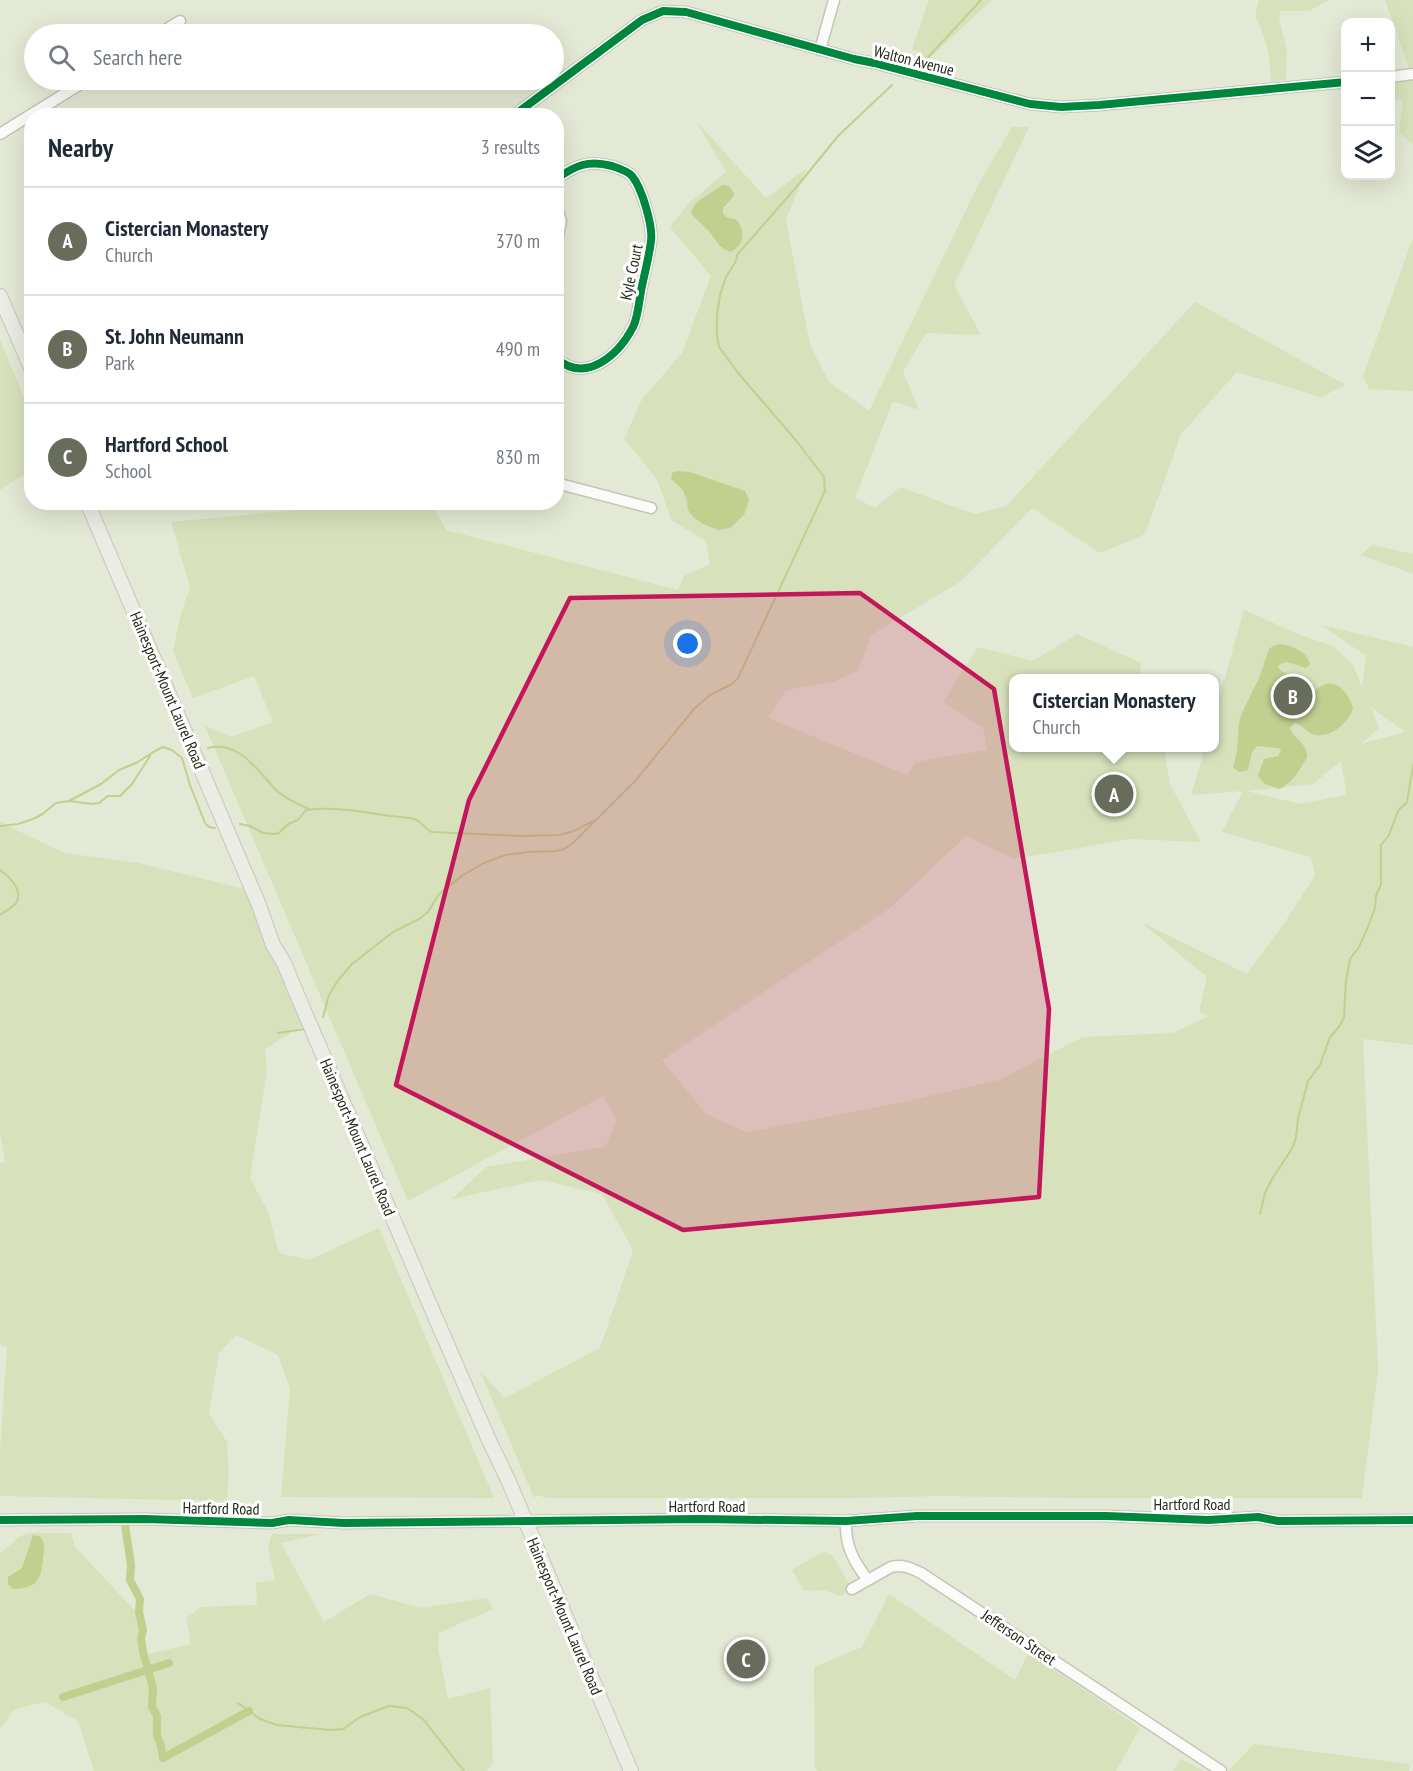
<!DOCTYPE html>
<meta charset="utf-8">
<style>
body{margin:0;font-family:"PT Sans Narrow",sans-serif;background:#f6f6f7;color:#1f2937}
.controls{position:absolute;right:18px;top:18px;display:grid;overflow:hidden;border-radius:12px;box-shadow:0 6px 24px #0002}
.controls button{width:54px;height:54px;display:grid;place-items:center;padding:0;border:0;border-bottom:2px solid #e0e1e3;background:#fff;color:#1f2937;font:30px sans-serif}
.you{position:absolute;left:688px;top:644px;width:21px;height:21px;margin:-15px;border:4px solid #fff;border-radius:50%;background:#1a73e8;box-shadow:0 0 0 9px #1a73e833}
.badge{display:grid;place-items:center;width:39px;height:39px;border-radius:50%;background:#686c5b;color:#fff;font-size:20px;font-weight:700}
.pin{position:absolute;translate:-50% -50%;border:3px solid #fff;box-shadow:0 2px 6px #0006}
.popup{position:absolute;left:1009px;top:674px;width:210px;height:78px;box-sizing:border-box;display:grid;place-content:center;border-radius:12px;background:#fff;filter:drop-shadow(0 2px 4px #0005);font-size:20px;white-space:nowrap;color:#747a83}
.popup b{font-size:22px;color:#1f2937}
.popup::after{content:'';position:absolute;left:50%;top:100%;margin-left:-12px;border:12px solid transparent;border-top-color:#fff}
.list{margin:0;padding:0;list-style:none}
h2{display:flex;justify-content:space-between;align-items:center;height:78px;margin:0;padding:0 24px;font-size:26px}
h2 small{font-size:20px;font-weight:400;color:#747a83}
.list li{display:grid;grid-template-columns:39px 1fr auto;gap:18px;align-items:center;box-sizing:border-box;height:108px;padding:0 24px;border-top:2px solid #e0e1e3}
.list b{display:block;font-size:22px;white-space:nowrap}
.list p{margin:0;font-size:20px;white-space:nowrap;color:#747a83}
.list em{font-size:20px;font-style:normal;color:#747a83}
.icon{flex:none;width:33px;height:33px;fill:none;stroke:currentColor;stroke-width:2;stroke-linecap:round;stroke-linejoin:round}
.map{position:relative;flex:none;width:1413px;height:1771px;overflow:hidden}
.search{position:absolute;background:#fff;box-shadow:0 6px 24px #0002;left:24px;top:24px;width:540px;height:66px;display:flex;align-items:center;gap:15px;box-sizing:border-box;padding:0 21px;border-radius:33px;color:#747a83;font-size:22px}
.panel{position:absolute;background:#fff;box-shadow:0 6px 24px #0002;left:24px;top:108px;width:540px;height:402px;border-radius:24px}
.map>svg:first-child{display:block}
.green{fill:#d7e1bb;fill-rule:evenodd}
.water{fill:#c1cf8f}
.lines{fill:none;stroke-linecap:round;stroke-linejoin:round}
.stream{stroke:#c1cf8f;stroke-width:2}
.canal{stroke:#c1cf8f;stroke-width:8}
.minor-casing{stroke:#c2c7b6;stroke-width:13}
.major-casing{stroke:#c5c8be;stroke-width:16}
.minor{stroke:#fbfcf9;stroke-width:10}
.major{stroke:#ebece4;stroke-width:14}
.cycleway-casing{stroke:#fff;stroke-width:11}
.cycleway{stroke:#00873e;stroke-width:8}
.marked{fill:#c2185b;fill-opacity:0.2;stroke:#c2185b;stroke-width:4.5;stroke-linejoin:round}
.labels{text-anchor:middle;stroke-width:6;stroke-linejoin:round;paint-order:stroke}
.street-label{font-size:16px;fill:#25281a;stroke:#fff}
</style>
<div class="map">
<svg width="1413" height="1771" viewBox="0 0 1413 1771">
<rect width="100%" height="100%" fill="#e3e9d4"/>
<path class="green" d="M 929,0 L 992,0 L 922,65 L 921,52 L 912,49 Z
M 1259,0 L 1329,0 L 1309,11 L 1281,11 L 1279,19 L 1287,51 L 1286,79 L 1271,82 C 1270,56 1267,39 1255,16 Z
M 1385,0 L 1413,0 L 1413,71 L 1410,71 Z
M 1413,80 L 1413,145 L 1399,132 L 1403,100 L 1391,99 L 1390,81 Z
M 696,121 L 766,198 L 807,168 L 786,220 L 810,345 L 829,382 L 869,411 L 978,185 L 1012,127 L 1029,127 L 954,285 L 981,335 L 926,333 L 903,372 L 919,410 L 893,401 L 855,498 L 875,508 L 900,487 L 974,514 L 1006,506 L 1195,302 L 1346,385 L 1321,397 L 1237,372 L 1181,434 L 1145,534 L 1100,553 L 1032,508 L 960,582 L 871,635 L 858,671 L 833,682 L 786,690 L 768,718 L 907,775 L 916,762 L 987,750 L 983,728 L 943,702 L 978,647 L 1033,661 L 1077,634 L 1141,663 L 1140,678 L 1014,678 L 1014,748 L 1164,748 L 1170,784 L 1201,842 L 1130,839 L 1014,859 L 966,836 L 890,908 L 662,1060 L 706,1114 L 747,1132 L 894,1104 L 999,1080 L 1083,1037 L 1173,1033 L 1209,1016 L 1199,1012 L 1207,977 L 1141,922 L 1247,974 L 1283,925 L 1315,876 L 1311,857 L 1222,832 L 1243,791 L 1191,795 L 1205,748 L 1214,748 L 1215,713 L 1244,610 L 1300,635 L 1333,646 L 1353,665 L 1362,687 L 1366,656 L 1322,625 L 1413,647 L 1413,1045 L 1363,1039 L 1378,1370 L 1362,1498 L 1071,1498 L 941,1496 L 854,1498 L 546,1498 L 537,1495 L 534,1498 L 480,1371 L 505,1398 L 600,1348 L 633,1250 L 602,1194 L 541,1180 L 452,1199 L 486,1167 L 605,1147 L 617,1121 L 603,1096 L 408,1201 L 205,726 L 231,737 L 273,722 L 254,676 L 193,698 L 173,651 L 181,613 L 190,587 L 171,522 L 366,503 L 425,503 L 432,504 L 446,530 L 678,590 L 684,576 L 710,564 L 706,541 L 671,520 L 657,479 L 624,439 L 642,399 L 682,353 L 711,276 L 670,227 L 687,205 L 726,172 ZM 1371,707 L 1405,732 L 1361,744 L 1379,728 ZM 1341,761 L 1347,795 L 1300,804 L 1247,791 L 1313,784 Z
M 1413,238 L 1413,391 L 1369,389 L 1363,376 Z
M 0,340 L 31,414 L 31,470 L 0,490 Z
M 1372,545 L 1413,554 L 1413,574 L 1361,555 Z
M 0,822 L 64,853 L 139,863 L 244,889 L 307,1023 L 265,1049 L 267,1071 L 250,1178 L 268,1212 L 279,1253 L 309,1260 L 379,1228 L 494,1498 L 281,1497 L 290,1389 L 278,1355 L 236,1335 L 219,1353 L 209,1414 L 227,1442 L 229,1472 L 227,1501 L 0,1496 L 0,1452 L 7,1347 L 0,1345 L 0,1163 L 5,1162 L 0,1133 Z
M 29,1533 L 71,1533 L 75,1547 L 139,1615 L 148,1654 L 191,1644 L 186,1618 L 201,1607 L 257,1605 L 256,1583 L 275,1580 L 268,1547 L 272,1534 L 320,1534 L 281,1543 L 324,1622 L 370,1594 L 421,1608 L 487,1598 L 493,1609 L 439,1633 L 438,1648 L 448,1699 L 490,1688 L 493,1762 L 487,1771 L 94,1771 L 78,1721 L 45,1702 L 14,1709 L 0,1730 L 0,1554 L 20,1536 Z
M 826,1552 L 833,1556 L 852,1589 L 841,1596 L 823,1590 L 804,1591 L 792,1570 L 821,1553 Z
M 889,1594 L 1015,1680 L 1029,1652 L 1140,1728 L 1116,1771 L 819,1771 L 815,1769 L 814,1667 L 862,1647 Z
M 1254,1744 L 1409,1764 L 1409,1771 L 1228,1771 Z
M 1181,1759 L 1204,1771 L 1173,1771 Z"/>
<path class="water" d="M 723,185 L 729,186 L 734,193 L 733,197 L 723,208 C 721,219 730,217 737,220 C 746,233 744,244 731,252 L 724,249 L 719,245 L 709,231 L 693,216 L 691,211 L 698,201 Z
M 677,471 L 690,472 L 745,491 L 749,500 L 744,515 L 730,528 L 718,530 L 703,524 L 693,517 L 688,510 L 687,501 L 683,490 L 671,479 L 672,473 Z
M 1280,644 C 1291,645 1308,652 1310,664 L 1306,668 L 1287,662 L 1280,664 L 1278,667 L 1281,671 L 1297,680 L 1302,692 L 1309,693 C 1315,691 1320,686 1326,684 C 1340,680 1351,698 1353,709 C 1347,723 1333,737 1316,735 C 1307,734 1304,725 1295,723 L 1290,728 C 1294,740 1308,743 1307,757 C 1301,768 1291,785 1279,789 L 1265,784 L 1258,776 L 1264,759 L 1278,756 L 1281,751 L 1279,748 L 1257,746 L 1252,752 L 1248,770 L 1240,772 L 1233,768 L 1237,751 L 1239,724 L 1241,715 L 1259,678 L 1269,649 L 1273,646 Z
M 33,1535 L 39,1536 C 46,1542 44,1550 43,1559 C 41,1580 37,1588 13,1589 L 8,1584 L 8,1577 L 22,1568 Z"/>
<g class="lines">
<path class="stream" d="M 920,66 L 981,0
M 208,748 C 239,740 258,771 276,790 C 285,799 298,804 309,809
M 69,801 L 101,784 L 119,770 L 136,763 L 155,751 L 163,747 L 172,750 L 182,758 L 190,785 L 205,823 L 209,827 L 215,828
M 240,824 L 250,826 L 263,833 L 275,834 L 279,833 L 288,824 L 298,820 L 306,810 C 330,806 366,812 390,816 C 398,817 406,817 414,819 C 422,821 424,829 432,832 L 521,836 L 559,835 L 574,831 L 593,821
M 0,826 L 18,824 L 33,819 L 41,815 L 56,803 L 69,801 L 92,804 L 99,803 L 108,796 L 120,796 L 132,784 L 150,756
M 0,870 C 9,876 24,891 16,903 C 12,908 5,911 0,915
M 323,1017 L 329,995 L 339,979 L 352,964 L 393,932 L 419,919 L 428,912 L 439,894 L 463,875 L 486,862 L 506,855 L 528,852 L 556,851 L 564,849 L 573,843 L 636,780 L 694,709 L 710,695 L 732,684 L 738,678 L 825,491 L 824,477 L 794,438 L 739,374 L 719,347 L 717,336 L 717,315 L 720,295 L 726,277 L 736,261 L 737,255 L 799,184 L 838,136 L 892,85
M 278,1033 L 305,1029
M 1260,1214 L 1265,1193 L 1272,1179 L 1293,1147 L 1296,1137 L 1298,1119 L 1308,1081 L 1320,1065 L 1330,1037 L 1339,1027 L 1344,1017 L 1346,981 L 1350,959 L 1359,947 L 1368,927 L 1375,908 L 1376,896 L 1381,884 L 1381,845 L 1389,835 L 1398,811 L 1407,802 L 1413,765
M 238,1703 L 260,1719 L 277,1725 L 330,1730 L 343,1729 L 360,1717 L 389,1706 L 407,1708 L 423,1719 L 464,1771"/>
<path class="canal" d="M 125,1525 L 131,1565 L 130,1580 L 140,1599 L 139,1612 L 143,1630 L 141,1639 L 143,1652 L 153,1688 L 152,1707 L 157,1716 L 157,1736 L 161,1745 L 163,1758 L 249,1711
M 63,1697 L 169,1663"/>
<defs>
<path id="minor" d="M 159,34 L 180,21
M 820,50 L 834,0
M 1390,77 L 1413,74
M 513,116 L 642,20 L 663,11 L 686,12 L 854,59 L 874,63 L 1030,104 L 1061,107 L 1099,105 L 1346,82
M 0,134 L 87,80
M 556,179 C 576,165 588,160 612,166 C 618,168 628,171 632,176 C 642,188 653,226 651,241 C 649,258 644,275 641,291 C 639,302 638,317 633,327 C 619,354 586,385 556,358
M 556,204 L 561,221 L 556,246
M 556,483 L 651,508
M 0,1520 L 145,1519 L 272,1523 L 289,1520 L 344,1523 L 700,1519 L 846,1521 L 917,1516 L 1106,1516 L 1208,1520 L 1258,1517 L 1278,1521 L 1413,1520
M 846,1521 C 845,1545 853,1561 868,1580
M 852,1589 L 891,1567 C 902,1564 911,1568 921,1573 L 1221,1771"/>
<path id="major" d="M 0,296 L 32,370
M 87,502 L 259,905 L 273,945 L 284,963 L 299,999 L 430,1305 L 488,1438 L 509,1482 L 631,1771"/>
</defs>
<use href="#minor" class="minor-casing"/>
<use href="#major" class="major-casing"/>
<use href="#minor" class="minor"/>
<use href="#major" class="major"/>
<defs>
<path id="cycleway" d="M 513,116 L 642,20 L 663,11 L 686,12 L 854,59 L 874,63 L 1030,104 L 1061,107 L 1099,105 L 1346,82
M 556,179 C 576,165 588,160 612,166 C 618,168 628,171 632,176 C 642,188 653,226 651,241 C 649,258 644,275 641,291 C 639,302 638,317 633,327 C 619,354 586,385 556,358
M 0,1520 L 145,1519 L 272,1523 L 289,1520 L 344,1523 L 700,1519 L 846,1521 L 917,1516 L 1106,1516 L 1208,1520 L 1258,1517 L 1278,1521 L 1413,1520"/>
</defs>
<use href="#cycleway" class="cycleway-casing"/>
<use href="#cycleway" class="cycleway"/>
</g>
<path class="marked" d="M 860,593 L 994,689 L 1049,1009 L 1039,1197 L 683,1230 L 396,1085 L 469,800 L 570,598 Z"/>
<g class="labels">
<g class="street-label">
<text transform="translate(914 60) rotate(14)" y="6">Walton Avenue</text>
<text transform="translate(631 272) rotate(-78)" y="6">Kyle Court</text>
<text transform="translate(168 690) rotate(67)" y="6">Hainesport-Mount Laurel Road</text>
<text transform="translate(358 1137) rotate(67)" y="6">Hainesport-Mount Laurel Road</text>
<text x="1192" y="1510">Hartford Road</text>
<text x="707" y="1512">Hartford Road</text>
<text transform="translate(221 1508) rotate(1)" y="6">Hartford Road</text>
<text transform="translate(565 1616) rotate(67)" y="6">Hainesport-Mount Laurel Road</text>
<text transform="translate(1019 1637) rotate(34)" y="6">Jefferson Street</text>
</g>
</g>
</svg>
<div class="controls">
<button>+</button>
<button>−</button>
<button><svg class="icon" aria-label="layers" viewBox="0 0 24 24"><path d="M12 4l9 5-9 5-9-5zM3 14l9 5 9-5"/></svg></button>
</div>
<div class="you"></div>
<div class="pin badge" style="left:1114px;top:794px">A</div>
<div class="popup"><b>Cistercian Monastery</b>Church</div>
<div class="pin badge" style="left:1293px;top:696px">B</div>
<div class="pin badge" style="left:746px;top:1659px">C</div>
<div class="search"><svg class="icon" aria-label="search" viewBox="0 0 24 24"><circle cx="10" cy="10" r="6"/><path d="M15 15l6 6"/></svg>Search here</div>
<section class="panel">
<h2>Nearby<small>3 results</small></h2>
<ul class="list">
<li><span class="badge">A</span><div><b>Cistercian Monastery</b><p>Church</p></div><em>370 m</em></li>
<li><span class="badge">B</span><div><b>St. John Neumann</b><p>Park</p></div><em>490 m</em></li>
<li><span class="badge">C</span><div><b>Hartford School</b><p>School</p></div><em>830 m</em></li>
</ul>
</section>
</div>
